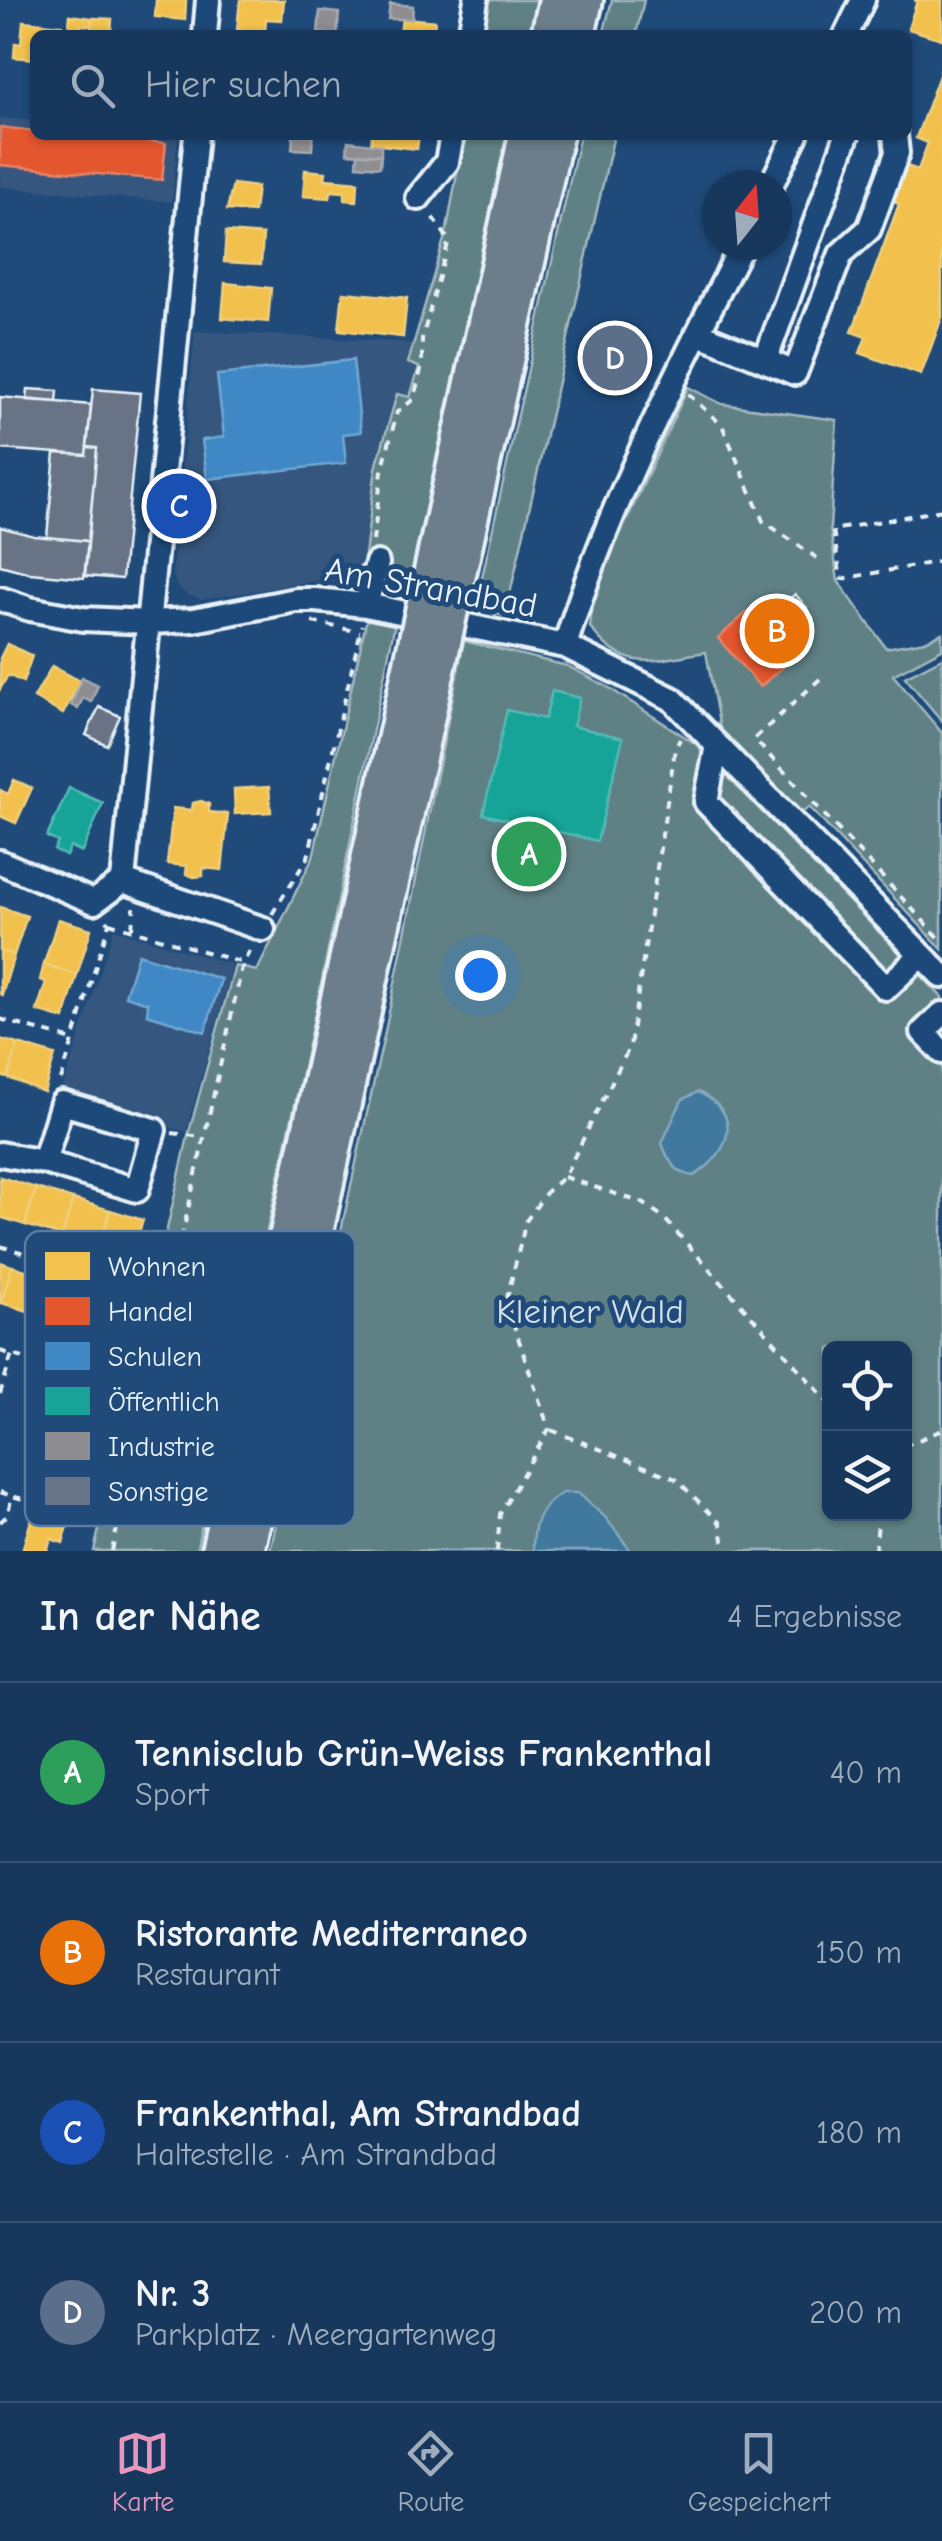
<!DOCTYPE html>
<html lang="de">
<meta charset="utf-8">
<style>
body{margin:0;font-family:"Comic Neue",sans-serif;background:#203f62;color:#f1f3f6}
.controls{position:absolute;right:30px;bottom:30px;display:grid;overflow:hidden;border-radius:15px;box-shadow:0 2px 8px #0004}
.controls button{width:90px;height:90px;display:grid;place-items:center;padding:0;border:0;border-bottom:2px solid #365272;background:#17385c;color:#f1f3f6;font:50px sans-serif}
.compass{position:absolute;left:702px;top:170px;width:90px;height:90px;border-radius:50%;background:#17385c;box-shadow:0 2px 8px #0004;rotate:17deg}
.you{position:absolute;left:480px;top:975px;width:35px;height:35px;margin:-25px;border:8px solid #fff;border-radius:50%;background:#1a73e8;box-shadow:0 0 0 15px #1a73e833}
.badge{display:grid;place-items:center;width:65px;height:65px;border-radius:50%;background:#e797bd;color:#fff;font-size:32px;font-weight:700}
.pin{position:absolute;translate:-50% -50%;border:5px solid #fff;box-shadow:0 2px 10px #0006}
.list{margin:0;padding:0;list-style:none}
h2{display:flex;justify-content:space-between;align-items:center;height:130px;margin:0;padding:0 40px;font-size:42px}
h2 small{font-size:32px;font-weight:400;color:#9eacbb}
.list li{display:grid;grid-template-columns:65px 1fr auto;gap:30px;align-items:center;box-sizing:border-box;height:180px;padding:0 40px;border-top:2px solid #365272}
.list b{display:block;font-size:38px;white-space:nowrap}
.list p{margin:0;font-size:32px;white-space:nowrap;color:#9eacbb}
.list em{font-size:32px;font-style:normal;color:#9eacbb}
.icon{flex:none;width:55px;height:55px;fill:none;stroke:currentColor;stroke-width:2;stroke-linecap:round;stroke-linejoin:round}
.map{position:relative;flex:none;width:942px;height:1551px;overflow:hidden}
.search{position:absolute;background:#17385c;box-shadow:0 2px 8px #0004;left:30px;right:30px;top:30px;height:110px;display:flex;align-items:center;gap:25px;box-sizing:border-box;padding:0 35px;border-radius:15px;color:#9eacbb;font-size:38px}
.sheet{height:850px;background:#17385c}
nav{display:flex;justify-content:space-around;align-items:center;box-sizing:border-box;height:140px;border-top:2px solid #365272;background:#17385c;font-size:28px;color:#9eacbb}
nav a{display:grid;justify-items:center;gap:5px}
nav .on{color:#e797bd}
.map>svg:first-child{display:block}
.built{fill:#35567e}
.green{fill:#5f8185;stroke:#a4b9be;stroke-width:2.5;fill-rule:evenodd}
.water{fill:#41799d;stroke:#84a9c1;stroke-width:2.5}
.homes{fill:#f2c14e;stroke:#efcf81;stroke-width:2.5}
.shops{fill:#e4572e;stroke:#e5856b;stroke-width:2.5}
.schools{fill:#3f88c5;stroke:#72a8d4;stroke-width:2.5}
.public{fill:#17a398;stroke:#56bab5;stroke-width:2.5}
.industry{fill:#8d8d92;stroke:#a8abb1;stroke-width:2.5}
.building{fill:#677386;stroke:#e8f1f8;stroke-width:2.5}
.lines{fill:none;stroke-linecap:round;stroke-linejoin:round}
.minor-casing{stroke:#e8f1f8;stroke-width:30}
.highway-casing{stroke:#e8f1f8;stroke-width:40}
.path{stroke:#e8f1f8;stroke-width:4;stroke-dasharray:8 8;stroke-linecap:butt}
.minor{stroke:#1f4a7a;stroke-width:22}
.highway{stroke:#6c7d8b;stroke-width:32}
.highway-bridge-casing{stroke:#e8f1f8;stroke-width:40;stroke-linecap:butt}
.highway-bridge{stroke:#6c7d8b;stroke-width:32}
.labels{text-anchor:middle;stroke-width:10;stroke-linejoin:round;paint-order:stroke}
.street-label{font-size:35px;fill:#e8f1f8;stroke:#1f4a7a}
.park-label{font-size:35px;fill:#d3e0e7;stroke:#1f4a7a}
.key{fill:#1f4a7a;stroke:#5b7ca0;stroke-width:2.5}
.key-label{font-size:28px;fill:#e8f1f8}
</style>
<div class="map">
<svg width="942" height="1551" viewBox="0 0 942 1551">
<rect width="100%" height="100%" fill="#1f4a7a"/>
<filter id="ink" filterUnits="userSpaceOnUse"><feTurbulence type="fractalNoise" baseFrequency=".01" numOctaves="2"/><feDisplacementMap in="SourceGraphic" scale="20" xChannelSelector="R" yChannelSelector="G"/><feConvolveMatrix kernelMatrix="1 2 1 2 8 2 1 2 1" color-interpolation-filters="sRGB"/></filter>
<g filter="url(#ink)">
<path class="built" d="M 0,118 L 35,121 L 35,135 L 178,135 L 172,202 L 0,187 Z
M 195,331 L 416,343 L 409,363 L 419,366 L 410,397 L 397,395 L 376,468 L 364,563 L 353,573 L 350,583 L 308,582 L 202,600 L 185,594 L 177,585 L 172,573 Z
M 114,929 L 233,965 L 186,1132 L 66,1096 L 64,1085 Z"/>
<path class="green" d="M 488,0 L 544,0 L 536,35 L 482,35 Z
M 612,0 L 644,0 L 636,35 L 603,35 Z
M 464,135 L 515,135 L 409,595 L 350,583 L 353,573 L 364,563 L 376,468 L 397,394 L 410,397 L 419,367 L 408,363 L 447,229 Z
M 580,135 L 614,135 L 505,616 L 475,609 Z
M 688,387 L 722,404 L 837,420 L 830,528 L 838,581 L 886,648 L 925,641 L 942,633 L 942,649 L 893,675 L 942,733 L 942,949 L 809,807 L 797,817 L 722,740 L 706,652 C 654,660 625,675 590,627 L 594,592 Z
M 367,618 L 395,623 L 315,1014 L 196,1551 L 94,1551 L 189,1132 L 235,966 L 257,971 L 313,857 Z
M 464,641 L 567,666 L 606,686 L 696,744 L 942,997 L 942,1551 L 270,1551 L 385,1032 ZM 830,1348 L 904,1348 L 904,1514 L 830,1514 Z
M 942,658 L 942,721 L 905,677 Z"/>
<path class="water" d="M 698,1092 C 745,1113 730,1154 694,1176 C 675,1174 668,1160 662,1143 L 682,1100 Z
M 562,1493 L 578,1493 L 605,1517 L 631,1551 L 533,1551 C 533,1523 538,1508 562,1493 Z"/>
<path class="homes" d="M 156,0 L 186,0 L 185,20 L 155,17 Z
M 240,0 L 284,0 L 282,20 L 266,19 L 265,32 L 237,30 Z
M 914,0 L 942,0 L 942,39 L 908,29 L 917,1 Z
M 70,15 L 92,18 L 91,26 L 81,25 L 80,35 L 68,35 Z
M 92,18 L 112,19 L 111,35 L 90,35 Z
M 402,18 L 435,21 L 433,35 L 400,35 Z
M 23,21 L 62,25 L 61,35 L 35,35 L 35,59 L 14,57 L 15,43 L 21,44 Z
M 941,70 L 942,317 L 921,375 L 860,353 L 866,337 L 852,332 L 899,204 L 890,200 L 904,165 L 918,170 L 928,143 L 916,138 Z
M 372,135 L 419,135 L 417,149 L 371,144 Z
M 305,170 L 326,172 L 325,179 L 358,182 L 357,201 L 345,200 L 345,192 L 331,191 L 330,198 L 303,196 Z
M 233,184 L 257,187 L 254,212 L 227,210 Z
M 226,232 L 263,235 L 261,264 L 224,262 Z
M 225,283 L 271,288 L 268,322 L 222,318 Z
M 343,292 L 407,298 L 403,337 L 339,330 Z
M 7,644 L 32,656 L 23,682 L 8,675 L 0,689 L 0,658 Z
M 52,666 L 80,681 L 63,714 L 34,698 Z
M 14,780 L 32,788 L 16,823 L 0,816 L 0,790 L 8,794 Z
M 269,787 L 271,812 L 235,814 L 234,789 Z
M 201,801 L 209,804 L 209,812 L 228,814 L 222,870 L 203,868 L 203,876 L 194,877 L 186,874 L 187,866 L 167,864 L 173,808 L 192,810 L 193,803 Z
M 0,907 L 27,916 L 14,955 L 0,951 Z
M 58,919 L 91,929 L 77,975 L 44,964 Z
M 0,951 L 14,955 L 2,995 L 0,994 Z
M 44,964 L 77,975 L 64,1019 L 37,1011 L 46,982 L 40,980 Z
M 0,1039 L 18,1044 L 8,1078 L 0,1076 Z
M 18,1044 L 55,1055 L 44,1092 L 8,1078 Z
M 0,1177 L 36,1188 L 25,1225 L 0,1217 Z
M 36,1188 L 73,1199 L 62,1236 L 25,1225 Z
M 73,1199 L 110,1210 L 99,1247 L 62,1236 Z
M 110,1210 L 143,1220 L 132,1253 L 99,1247 Z
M 0,1262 L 12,1266 L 1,1303 L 0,1303 Z
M 12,1266 L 49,1277 L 38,1314 L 1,1303 Z
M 35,1507 L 70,1518 L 63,1543 L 51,1539 L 47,1551 L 22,1551 Z"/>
<path class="shops" d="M 0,127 L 35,131 L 35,135 L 82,135 L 166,143 L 162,180 L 0,165 Z
M 764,597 L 807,646 L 760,687 L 718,638 Z"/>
<path class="schools" d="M 353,360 L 361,432 L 343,434 L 346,463 L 207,479 L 202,440 L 224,437 L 217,375 Z
M 138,954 L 221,979 L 205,1032 L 147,1014 L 148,1003 L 125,996 Z"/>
<path class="public" d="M 552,691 L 580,698 L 573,726 L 623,738 L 597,841 L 483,814 L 507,710 L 545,719 Z
M 69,788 L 103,803 L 82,852 L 70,847 L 66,856 L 54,850 L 58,842 L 47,837 Z"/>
<path class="industry" d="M 390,4 L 413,6 L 412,19 L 388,19 Z
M 320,11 L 339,13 L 337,35 L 318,33 Z
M 293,135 L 313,135 L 312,150 L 292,149 Z
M 348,141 L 381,145 L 381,155 L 347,153 Z
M 358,153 L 381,155 L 380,167 L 357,165 Z
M 82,677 L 98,685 L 91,702 L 83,698 L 78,709 L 71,705 Z"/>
<path class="building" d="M 28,389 L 58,391 L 57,402 L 27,400 Z
M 93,389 L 140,393 L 122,579 L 85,576 L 97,448 L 87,447 Z
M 0,397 L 91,405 L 86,455 L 0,449 Z
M 87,447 L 97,448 L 88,541 L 47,537 L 55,453 L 86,455 Z
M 0,527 L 34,536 L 88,541 L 84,578 L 30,573 L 0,565 Z
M 795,594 L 807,608 L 795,619 L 783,605 Z
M 99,707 L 120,716 L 107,745 L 86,735 Z"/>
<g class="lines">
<defs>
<path id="minor" d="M 205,35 L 208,0
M 470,35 L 476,0
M 846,35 L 863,0
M 771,185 L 796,135
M 418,198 L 447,162 L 452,135
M 698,333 L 795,373 L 841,254 L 869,229 L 897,153 L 895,135
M 765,361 L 847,135
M 0,599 L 30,609 L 83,619 L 149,622 L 194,620 L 296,600 L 315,600 L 366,605 L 565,646 L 672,699 L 942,976
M 366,605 L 377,563
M 565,646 C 608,505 676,376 742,245
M 717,745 L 706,802 L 886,988 L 921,955
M 0,862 L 94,902 L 123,881 L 196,135
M 123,881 L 263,929
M 942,1014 L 923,1032 L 942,1052
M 0,1154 L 44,1162 L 137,1190 L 154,1130 L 62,1103 L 44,1162"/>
<path id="highway" d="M 548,35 L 556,0
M 578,35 L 586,0
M 426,594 L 526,135
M 453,601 L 556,135
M 218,1551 L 417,635
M 247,1551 L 444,642"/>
</defs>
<use href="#minor" class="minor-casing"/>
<use href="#highway" class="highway-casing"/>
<path class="path" d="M 688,394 L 722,425 L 763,521 L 817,558
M 942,510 L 833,530 L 841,579 L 942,561
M 373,541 L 382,471 L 397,412 L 414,399 L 422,365 L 422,339 L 449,240 L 430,214
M 312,622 L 360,632
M 820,679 L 754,739 L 942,941
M 272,914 L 308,857 L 362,625
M 109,923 L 243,963
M 132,928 L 134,907
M 0,1019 L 72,1040
M 61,1080 L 109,923 L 106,918
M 172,1133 L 202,1137
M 564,1177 L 643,1203 L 663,1217 L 830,1404
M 0,1246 L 168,1295
M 0,1351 L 147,1395
M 0,1394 L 12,1354
M 551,1430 L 676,1479 L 720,1523 L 725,1551
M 904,1446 L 942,1430
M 0,1492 L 12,1496
M 0,1522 L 7,1516 L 12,1496 L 118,1526
M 112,1551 L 243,963 L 252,947
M 497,1551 L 500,1514 L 549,1429 L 506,1302 L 526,1221 L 548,1190 L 564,1177 L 630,1046 L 675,749 L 680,739
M 875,1551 L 879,1514"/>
<use href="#minor" class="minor"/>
<use href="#highway" class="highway"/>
<defs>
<path id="highway-bridge" d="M 417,635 L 426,594
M 444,642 L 453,601"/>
</defs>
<use href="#highway-bridge" class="highway-bridge-casing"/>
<use href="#highway-bridge" class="highway-bridge"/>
</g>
</g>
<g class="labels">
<g class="street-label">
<text transform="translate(431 587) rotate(10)" y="12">Am Strandbad</text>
</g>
<g class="park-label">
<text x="590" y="1323">Kleiner Wald</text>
</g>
</g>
<rect x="25" y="1231" width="330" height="295" rx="15" class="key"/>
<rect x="45" y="1252" width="45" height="28" fill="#f2c14e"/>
<rect x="45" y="1297" width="45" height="28" fill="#e4572e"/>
<rect x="45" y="1342" width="45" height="28" fill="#3f88c5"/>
<rect x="45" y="1387" width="45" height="28" fill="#17a398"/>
<rect x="45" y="1432" width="45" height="28" fill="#8d8d92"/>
<rect x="45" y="1477" width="45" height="28" fill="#677386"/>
<g class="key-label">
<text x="108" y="1276">Wohnen</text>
<text x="108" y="1321">Handel</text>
<text x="108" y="1366">Schulen</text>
<text x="108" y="1411">Öffentlich</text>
<text x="108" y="1456">Industrie</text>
<text x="108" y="1501">Sonstige</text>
</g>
</svg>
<div class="controls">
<button><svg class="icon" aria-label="locate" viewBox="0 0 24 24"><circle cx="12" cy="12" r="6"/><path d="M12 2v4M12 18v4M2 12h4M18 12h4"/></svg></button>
<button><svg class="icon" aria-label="layers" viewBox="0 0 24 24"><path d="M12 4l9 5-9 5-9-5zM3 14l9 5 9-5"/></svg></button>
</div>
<svg class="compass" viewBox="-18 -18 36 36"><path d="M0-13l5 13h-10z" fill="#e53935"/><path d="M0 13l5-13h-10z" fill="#9eacbb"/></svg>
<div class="you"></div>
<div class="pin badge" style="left:529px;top:854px;background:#2e9e5b">A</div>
<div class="pin badge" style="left:777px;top:631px;background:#e8710a">B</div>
<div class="pin badge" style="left:179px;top:506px;background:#1a4fb4">C</div>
<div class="pin badge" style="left:615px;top:358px;background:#5c6f8a">D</div>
<div class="search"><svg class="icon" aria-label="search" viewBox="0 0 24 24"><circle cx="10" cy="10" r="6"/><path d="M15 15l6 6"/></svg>Hier suchen</div>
</div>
<section class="sheet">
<h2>In der Nähe<small>4 Ergebnisse</small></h2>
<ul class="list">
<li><span class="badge" style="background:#2e9e5b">A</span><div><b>Tennisclub Grün-Weiss Frankenthal</b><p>Sport</p></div><em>40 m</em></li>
<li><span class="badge" style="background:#e8710a">B</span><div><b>Ristorante Mediterraneo</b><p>Restaurant</p></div><em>150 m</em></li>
<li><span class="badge" style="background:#1a4fb4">C</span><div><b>Frankenthal, Am Strandbad</b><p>Haltestelle · Am Strandbad</p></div><em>180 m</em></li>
<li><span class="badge" style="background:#5c6f8a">D</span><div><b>Nr. 3</b><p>Parkplatz · Meergartenweg</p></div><em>200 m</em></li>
</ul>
</section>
<nav>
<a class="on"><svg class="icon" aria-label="map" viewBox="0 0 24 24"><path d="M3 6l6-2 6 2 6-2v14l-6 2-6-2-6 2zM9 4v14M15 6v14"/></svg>Karte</a>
<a><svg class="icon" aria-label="directions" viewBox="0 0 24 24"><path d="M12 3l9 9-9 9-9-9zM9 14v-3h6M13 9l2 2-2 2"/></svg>Route</a>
<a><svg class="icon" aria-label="saved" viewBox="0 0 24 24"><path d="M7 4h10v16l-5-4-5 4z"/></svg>Gespeichert</a>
</nav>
